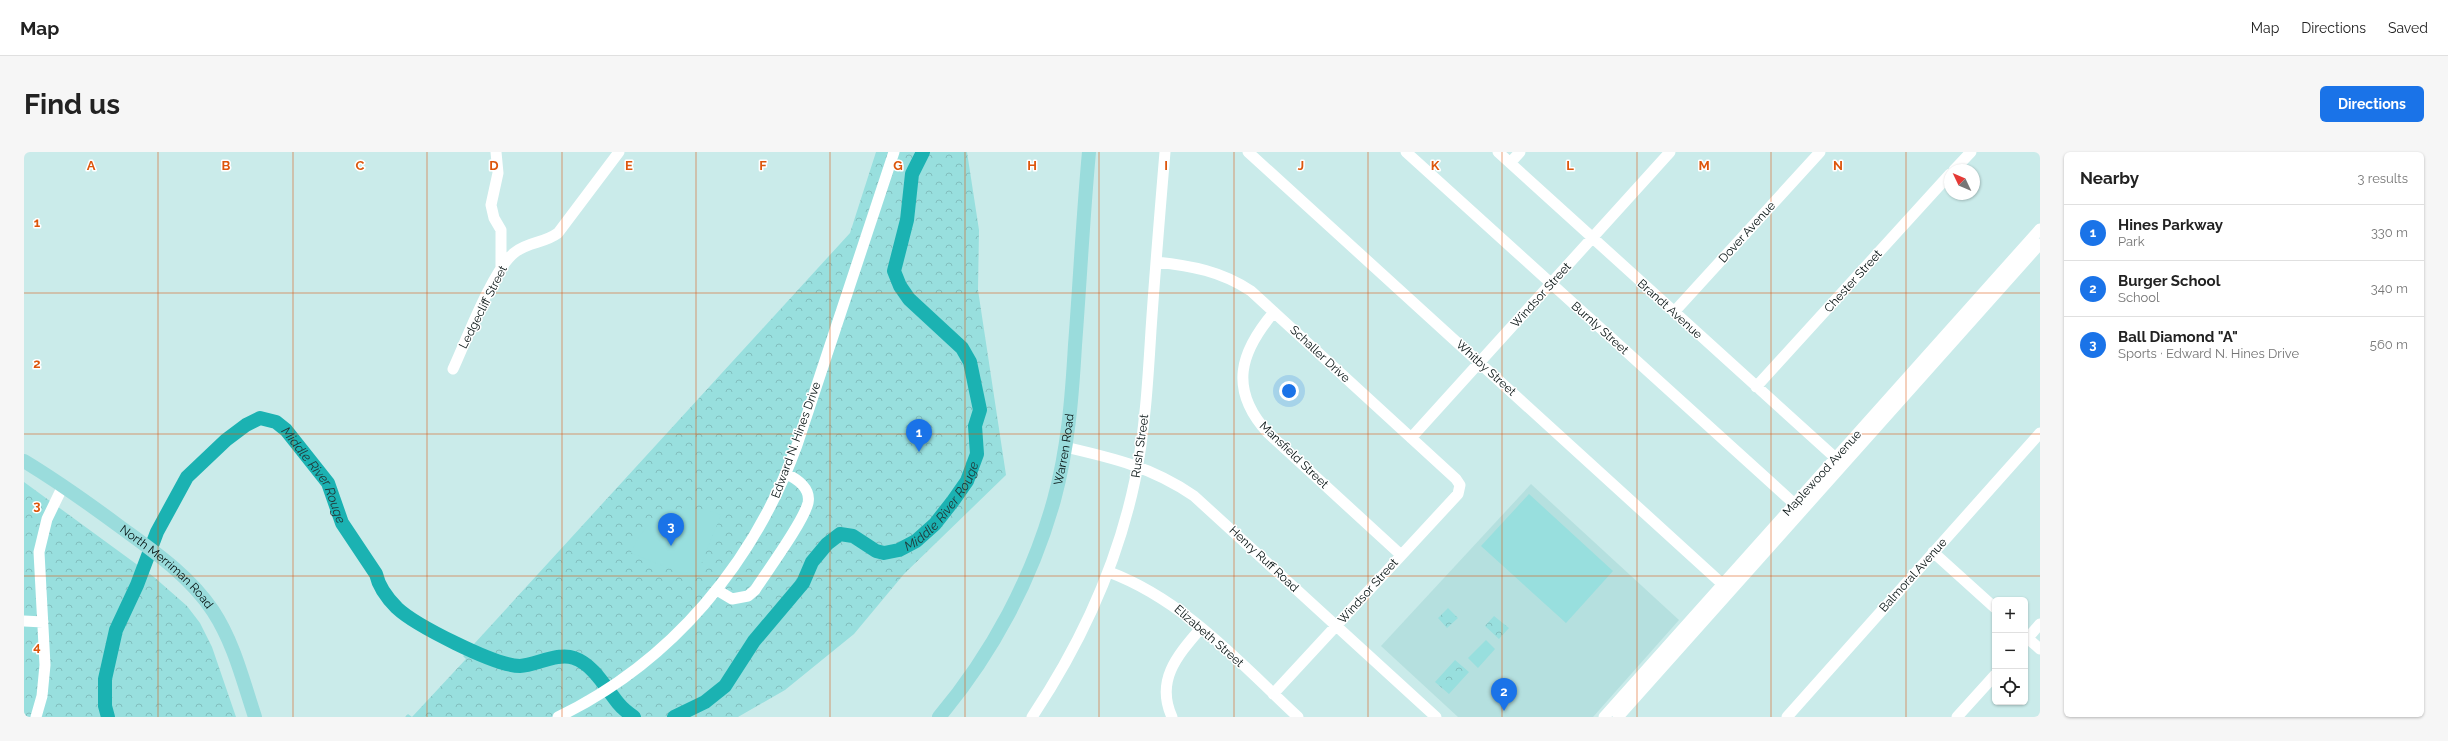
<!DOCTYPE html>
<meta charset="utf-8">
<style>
body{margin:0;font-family:Raleway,sans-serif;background:#f6f6f6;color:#222}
.controls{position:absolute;right:12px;bottom:12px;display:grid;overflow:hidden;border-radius:6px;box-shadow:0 1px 3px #0004}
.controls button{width:36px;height:36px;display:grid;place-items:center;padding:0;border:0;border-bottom:1px solid #e0e0e0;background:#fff;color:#222;font:20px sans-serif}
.compass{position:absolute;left:1920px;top:12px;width:36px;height:36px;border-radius:50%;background:#fff;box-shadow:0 1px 3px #0004;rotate:314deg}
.you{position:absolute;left:1265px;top:239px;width:14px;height:14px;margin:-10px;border:3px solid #fff;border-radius:50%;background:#1a73e8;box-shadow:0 0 0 6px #1a73e833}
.badge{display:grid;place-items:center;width:26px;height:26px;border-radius:50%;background:#1a73e8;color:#fff;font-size:13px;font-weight:700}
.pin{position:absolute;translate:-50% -33px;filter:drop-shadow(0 1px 2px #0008)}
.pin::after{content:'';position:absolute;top:21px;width:14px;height:12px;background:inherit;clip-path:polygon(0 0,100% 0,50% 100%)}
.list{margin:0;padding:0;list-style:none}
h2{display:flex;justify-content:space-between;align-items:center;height:52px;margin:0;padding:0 16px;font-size:17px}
h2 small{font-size:13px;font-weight:400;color:#767676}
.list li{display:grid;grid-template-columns:26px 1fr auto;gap:12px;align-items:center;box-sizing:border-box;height:56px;padding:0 16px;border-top:1px solid #e0e0e0}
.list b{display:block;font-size:15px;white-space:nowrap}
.list p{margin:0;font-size:13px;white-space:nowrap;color:#767676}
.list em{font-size:13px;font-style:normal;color:#767676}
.icon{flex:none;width:22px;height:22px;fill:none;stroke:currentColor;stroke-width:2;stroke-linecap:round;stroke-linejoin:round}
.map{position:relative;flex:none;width:2016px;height:565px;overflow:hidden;border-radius:6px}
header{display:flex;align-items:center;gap:24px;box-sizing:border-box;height:56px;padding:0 20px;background:#fff;border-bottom:1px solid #e0e0e0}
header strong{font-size:19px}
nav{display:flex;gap:22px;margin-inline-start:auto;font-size:14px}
.intro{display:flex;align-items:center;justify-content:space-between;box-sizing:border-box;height:96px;padding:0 24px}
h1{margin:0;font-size:28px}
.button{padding:10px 18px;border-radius:6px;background:#1a73e8;color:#fff;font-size:14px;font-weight:700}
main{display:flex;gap:24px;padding:0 24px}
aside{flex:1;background:#fff;border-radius:6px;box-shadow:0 1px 3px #0004}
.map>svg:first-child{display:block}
.built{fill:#b5e0df}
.park{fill:url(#park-crowns)}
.pitch{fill:#98dfde}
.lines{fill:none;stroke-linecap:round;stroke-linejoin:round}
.river{stroke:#1bb2b2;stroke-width:14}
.minor{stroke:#fff;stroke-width:11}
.major{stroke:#9adcdc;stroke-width:14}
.grid{fill:none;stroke:#dd560c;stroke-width:1;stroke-opacity:0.55}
.labels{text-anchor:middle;stroke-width:3;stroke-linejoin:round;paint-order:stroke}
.street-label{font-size:12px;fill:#071313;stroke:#fff}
.water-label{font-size:13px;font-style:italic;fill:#213838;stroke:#fff}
.grid-label{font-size:13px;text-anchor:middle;font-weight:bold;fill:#dd560c;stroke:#fff;stroke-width:3;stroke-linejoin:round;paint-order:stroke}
</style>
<header>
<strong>Map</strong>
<nav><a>Map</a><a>Directions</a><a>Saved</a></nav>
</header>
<div class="intro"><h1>Find us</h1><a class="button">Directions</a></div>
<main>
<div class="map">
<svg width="2016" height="565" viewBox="0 0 2016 565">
<defs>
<pattern id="park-crowns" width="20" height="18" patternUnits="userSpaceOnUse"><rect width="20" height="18" fill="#98dfde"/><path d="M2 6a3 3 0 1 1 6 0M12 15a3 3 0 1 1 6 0" fill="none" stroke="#82bebe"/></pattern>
</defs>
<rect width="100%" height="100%" fill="#caebea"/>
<path class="built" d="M 1507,332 L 1655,468 L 1569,565 L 1434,565 L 1357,494 Z"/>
<path class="park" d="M 852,0 L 943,0 L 955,78 L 954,138 L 982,323 L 880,422 L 830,482 L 761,538 L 714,565 L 381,565 L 384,562 L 388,565 L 442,507 L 439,504 L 826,81 Z
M 0,330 L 130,425 L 163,454 L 176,471 L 188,495 L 212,565 L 0,565 Z
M 1424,456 L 1434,466 L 1423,476 L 1414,466 Z
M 1470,464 L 1485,476 L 1475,487 L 1461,474 Z
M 1431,508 L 1445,520 L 1425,542 L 1411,530 Z"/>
<path class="pitch" d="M 1505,342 L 1589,419 L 1542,471 L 1457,394 Z
M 659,356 L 684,358 L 697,363 L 671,427 L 607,401 C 617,376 632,362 659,356 Z
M 1462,488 L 1471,497 L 1454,516 L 1444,506 Z"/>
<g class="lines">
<g class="river">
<path id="s1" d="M 84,565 L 81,554 L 81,527 L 92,478 L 113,433 L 133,380 L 163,325 L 202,288 L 222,273 L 236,266 L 252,270 L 262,278 L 304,331 L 318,371 L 352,422 C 355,436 363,446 373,456 C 391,473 471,514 496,514 C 512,513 534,500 550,506 C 570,513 581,535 594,551 C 598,556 604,561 610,565"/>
<path id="s2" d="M 650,565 L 681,550 L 701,534 L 730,489 L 779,431 L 788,410 L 803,392 L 816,382 L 829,384 L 852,399 L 860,401 L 875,398 L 892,389 L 911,372 L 929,349 L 943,329 L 953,302 L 951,274 L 956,258 L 946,210 L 938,196 L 885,147 L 876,134 L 870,119 L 883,68 L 888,22 L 899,0"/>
</g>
<path class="minor" d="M 472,0 L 474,21 L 467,53 L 470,66 L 477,78 L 477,115
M 1224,0 L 1706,439
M 1382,0 L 1775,356
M 1474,0 L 1816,310
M 1486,11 L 1496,0
M 1930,18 L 1947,0
M 1132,110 C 1168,114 1197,119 1227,139 L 1432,327 L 1436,333 L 1434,342 L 1249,542
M 1250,160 C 1216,200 1204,237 1244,281 L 1377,403
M 1650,160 L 1796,0
M 429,217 C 442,189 468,119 490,101 C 505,89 519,92 534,81 L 595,0
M 1732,235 L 1926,22
M 1387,286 L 1646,0
M 1041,295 C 1089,306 1128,315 1170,344 L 1412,565
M 1909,400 L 1971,456
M 1085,420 C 1160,448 1216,511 1274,565
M 693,438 L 708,447 L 724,444 L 731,438 C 743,419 779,371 784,351 C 787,337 774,327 762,322
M 0,469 L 19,470
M 2001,484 L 2016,497
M 2001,489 L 2016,472
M 12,565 L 18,544 L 21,513 L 15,400 L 23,367 L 39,334
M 534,565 C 648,510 730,411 773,293 L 870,0
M 1008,565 C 1056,493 1093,414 1111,328 C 1121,279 1124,228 1127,178 C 1131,119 1136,59 1141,0
M 1148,565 C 1131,528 1154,503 1177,476
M 1580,565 L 2016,77
M 1594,565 L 2016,92
M 1763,565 L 2016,281
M 1933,565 L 1971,523"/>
<g class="major">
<path id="s3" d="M 0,309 C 33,329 64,351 95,374 C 129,399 165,423 189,459 C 210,491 219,529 231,565"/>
<path id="s4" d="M 915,565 C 968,502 1008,427 1030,348 C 1044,297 1048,245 1051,193 C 1056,129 1059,64 1065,0"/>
</g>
</g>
<path class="grid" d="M 134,0 L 134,565M 269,0 L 269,565M 403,0 L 403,565M 538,0 L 538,565M 672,0 L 672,565M 806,0 L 806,565M 941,0 L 941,565M 1075,0 L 1075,565M 1210,0 L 1210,565M 1344,0 L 1344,565M 1478,0 L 1478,565M 1613,0 L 1613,565M 1747,0 L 1747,565M 1882,0 L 1882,565M 0,141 L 2016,141M 0,282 L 2016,282M 0,424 L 2016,424"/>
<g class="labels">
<g class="street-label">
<text transform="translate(1723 80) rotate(-48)" y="4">Dover Avenue</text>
<text transform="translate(1829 129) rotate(-48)" y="4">Chester Street</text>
<text transform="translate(1517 143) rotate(-48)" y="4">Windsor Street</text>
<text transform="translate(459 155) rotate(-63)" y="4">Ledgecliff Street</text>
<text transform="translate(1646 157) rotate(42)" y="4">Brandt Avenue</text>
<text transform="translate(1576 176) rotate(42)" y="4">Burnly Street</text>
<text transform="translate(1296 202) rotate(43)" y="4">Schaller Drive</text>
<text transform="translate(1462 216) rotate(42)" y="4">Whitby Street</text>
<text transform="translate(772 288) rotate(-70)" y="4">Edward N. Hines Drive</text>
<text transform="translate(1116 294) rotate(-82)" y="4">Rush Street</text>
<text dy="4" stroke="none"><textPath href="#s4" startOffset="299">Warren Road</textPath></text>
<text transform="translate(1270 303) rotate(44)" y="4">Mansfield Street</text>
<text transform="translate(1798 321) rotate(-48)" y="4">Maplewood Avenue</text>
<text transform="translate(1240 407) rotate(43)" y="4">Henry Ruff Road</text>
<text dy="4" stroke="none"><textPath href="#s3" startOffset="178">North Merriman Road</textPath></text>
<text transform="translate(1889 423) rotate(-48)" y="4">Balmoral Avenue</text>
<text transform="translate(1344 439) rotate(-48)" y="4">Windsor Street</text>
<text transform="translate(1185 484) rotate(41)" y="4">Elizabeth Street</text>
</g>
<g class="water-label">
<text dy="5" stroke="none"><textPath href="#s1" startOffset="435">Middle River Rouge</textPath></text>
<text dy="5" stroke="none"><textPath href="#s2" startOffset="379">Middle River Rouge</textPath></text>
</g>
</g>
<g class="grid-label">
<text x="67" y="18">A</text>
<text x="202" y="18">B</text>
<text x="336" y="18">C</text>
<text x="470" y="18">D</text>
<text x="605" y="18">E</text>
<text x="739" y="18">F</text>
<text x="874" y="18">G</text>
<text x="1008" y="18">H</text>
<text x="1142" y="18">I</text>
<text x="1277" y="18">J</text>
<text x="1411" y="18">K</text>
<text x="1546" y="18">L</text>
<text x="1680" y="18">M</text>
<text x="1814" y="18">N</text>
<text x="13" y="75">1</text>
<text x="13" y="216">2</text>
<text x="13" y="358">3</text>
<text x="13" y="499">4</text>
</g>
</svg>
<div class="controls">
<button>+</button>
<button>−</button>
<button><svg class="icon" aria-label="locate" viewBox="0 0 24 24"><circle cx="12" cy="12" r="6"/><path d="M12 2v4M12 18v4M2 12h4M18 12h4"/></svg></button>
</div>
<svg class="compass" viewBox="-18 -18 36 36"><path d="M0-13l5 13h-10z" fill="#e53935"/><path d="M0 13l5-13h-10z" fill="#767676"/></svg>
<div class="you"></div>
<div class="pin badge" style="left:895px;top:300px">1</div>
<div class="pin badge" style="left:1480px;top:559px">2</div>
<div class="pin badge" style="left:647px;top:394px">3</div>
</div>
<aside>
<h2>Nearby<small>3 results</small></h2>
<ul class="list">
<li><span class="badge">1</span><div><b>Hines Parkway</b><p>Park</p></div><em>330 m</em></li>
<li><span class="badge">2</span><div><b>Burger School</b><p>School</p></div><em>340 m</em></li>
<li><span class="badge">3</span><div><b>Ball Diamond &quot;A&quot;</b><p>Sports · Edward N. Hines Drive</p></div><em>560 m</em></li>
</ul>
</aside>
</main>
